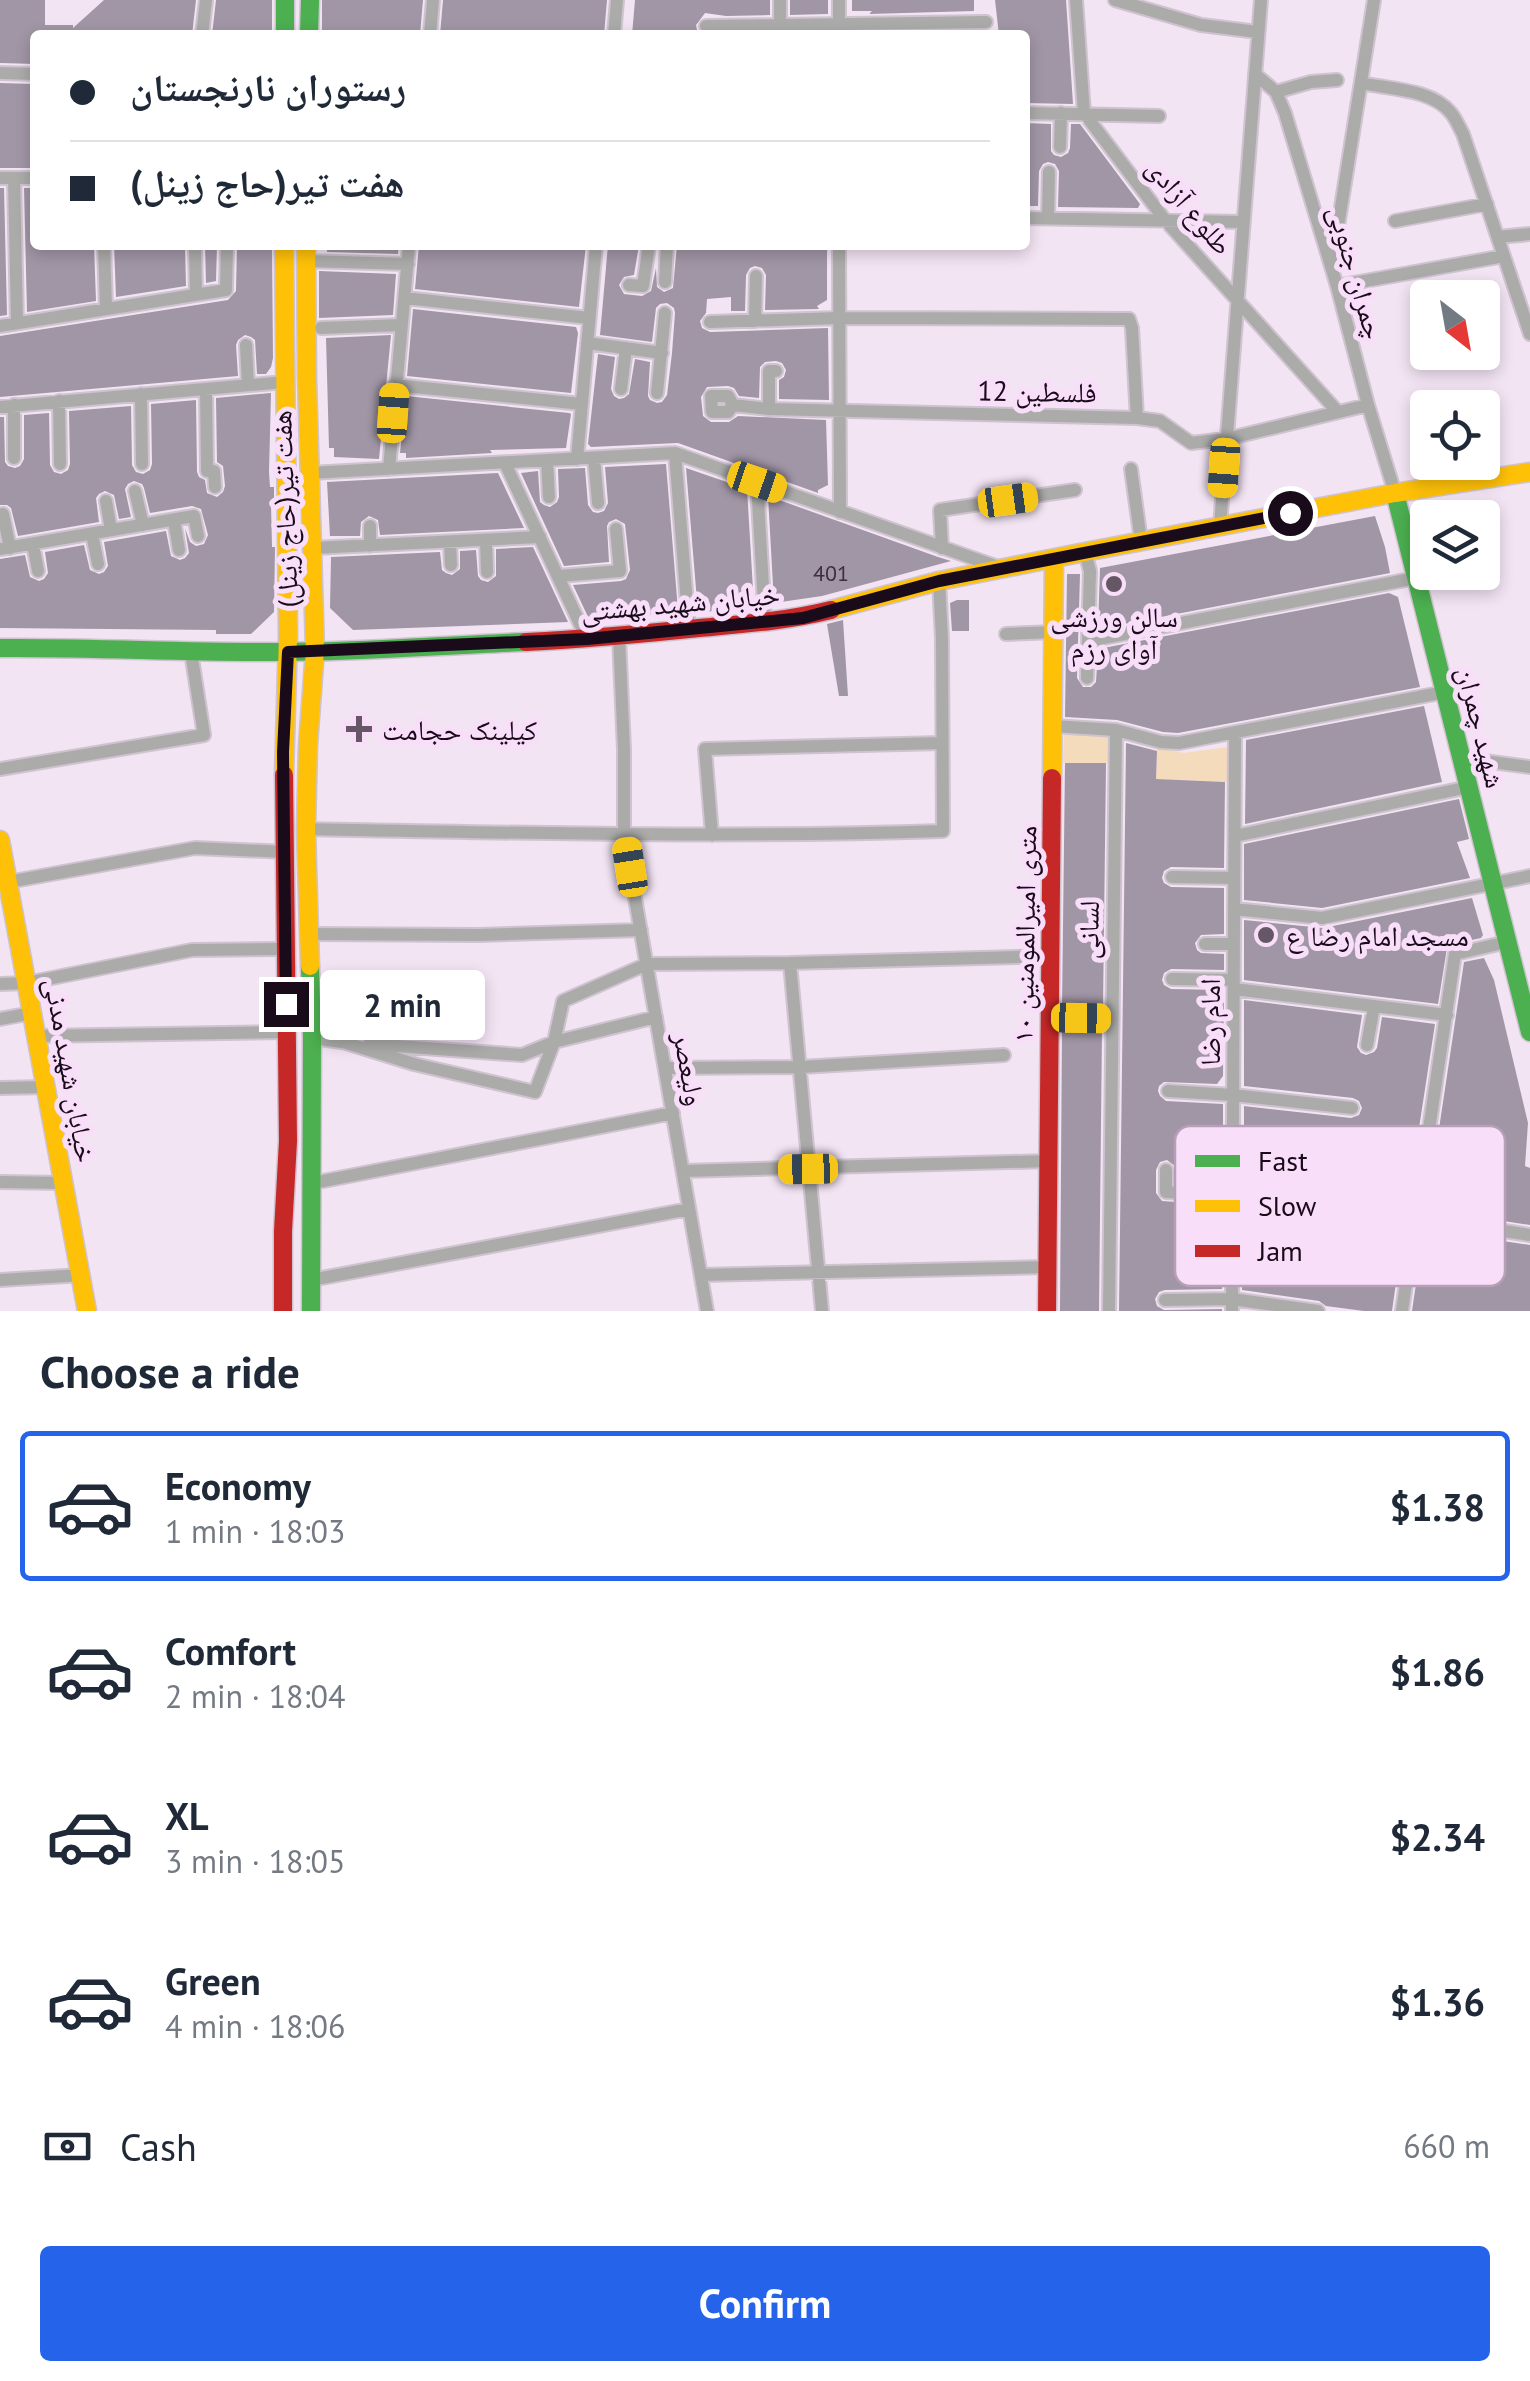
<!DOCTYPE html>
<html lang="en">
<head>
<meta charset="utf-8">
<style>
	body { margin:0; font-family:"PT Sans","Noto Naskh Arabic",sans-serif; background:#f2f2f3; color:#1f2937; height:100vh; display:flex; flex-direction:column; font-size:38px; white-space:nowrap }
	* { box-sizing:border-box; margin:0 }
	p { font-size:32px; color:#747a83 }
	.icon { flex:none; width:55px; height:55px; fill:none; stroke:currentColor; stroke-width:2; stroke-linecap:round; stroke-linejoin:round }
	.map { position:relative; height:1311px; overflow:hidden }
	.side { display:flex; flex-direction:column; background:#fff; flex:1 }
	.side>* { flex:none }
	.guide { position:absolute; left:30px; top:30px; width:1000px; height:220px; border-radius:10px; box-shadow:0 5px 15px #0003; display:grid; align-content:center; height:220px; padding:0 40px; background:#fff }
	.needle { width:65px; rotate:149deg }
	.tools { position:absolute; left:1410px; top:280px; display:grid; gap:20px }
	.tools a { display:grid; place-items:center; width:90px; height:90px; border-radius:10px; background:#fff; box-shadow:0 5px 15px #0003; font-size:50px }
	.end { position:absolute; width:45px; height:45px; margin:-22px; border:12px solid #1a0b1b; background:#fff; box-shadow:0 0 0 5px #fff }
	.from { border-radius:50% }
	.bubble { position:absolute; height:70px; border-radius:10px; background:#fff; box-shadow:0 5px 15px #0003; font-size:32px; font-weight:600; line-height:70px; text-align:center }
	.car { position:absolute; width:30px; height:60px; margin:-30px -15px; border-radius:12px; box-shadow:0 0 8px 2px #0007; background:linear-gradient(#f5c518 24%,#345 0 40%,#f5c518 0 76%,#345 0 86%,#f5c518 0) }
	.guide b { display:flex; align-items:center; gap:35px; height:95px; font-size:38px }
	.guide b+b { border-top:2px solid #e0e1e3 }
	.guide i { width:25px; height:25px; background:#1f2937 }
	ul { padding:0; list-style:none }
	li { display:flex; align-items:center; gap:30px; height:150px; margin:0 20px 15px; padding:0 20px; border:5px solid transparent; border-radius:10px }
	li div { flex:1 }
	li b { display:block; font-size:38px }
	li em { font-style:normal; font-weight:600 }
	li.current { border-color:#2563eb }
	li>.icon { width:90px; height:90px; stroke-width:1.5 }
	h2 { padding:0 40px; font-size:45px; line-height:120px }
	.pay { display:flex; align-items:center; gap:25px; height:110px; padding:0 40px; font-size:38px }
	.pay p { margin-inline-start:auto }
	.cta { display:flex; gap:20px; margin-top:auto; padding:20px 40px }
	.cta a { flex:1; height:115px; border-radius:10px; background:#2563eb; color:#fff; font-size:40px; font-weight:600; line-height:115px; text-align:center }
	.map>svg:first-child { display:block }
	.green { fill:#f4dbbb }
	.building { fill:#a196a6 }
	.lines { fill:none; stroke-linecap:round; stroke-linejoin:round }
	.street-casing { stroke:#cfc3d0; stroke-width:16 }
	.fast-casing { stroke:#cfc3d0; stroke-width:21 }
	.slow-casing { stroke:#cfc3d0; stroke-width:21 }
	.jam-casing { stroke:#cfc3d0; stroke-width:21 }
	.street { stroke:#abacaa; stroke-width:12 }
	.fast { stroke:#4caf50; stroke-width:18 }
	.slow { stroke:#ffc107; stroke-width:18 }
	.jam { stroke:#c62828; stroke-width:18 }
	.route { stroke:#1a0b1b; stroke-width:12 }
	.poi-dot { fill:#665767; stroke:#f9defa; stroke-width:4 }
	.labels { text-anchor:middle; dominant-baseline:central; stroke-width:10; stroke-linejoin:round; paint-order:stroke }
	.number-label { font-size:22px; fill:#3c2e3e }
	.street-label { font-size:28px; fill:#1a0b1b; stroke:#f9defa }
	.poi-label { font-size:28px; fill:#1a0b1b; stroke:#f9defa; text-anchor:start }
	.key { fill:#f9defa; stroke:#b69fb7; stroke-width:2.5 }
	.key-label { font-size:28px; fill:#1a0b1b }
</style>
</head>
<body>
<div class="map">
<svg width="1530" height="1311" viewBox="0 0 1530 1311">
	<rect width="100%" height="100%" fill="#f3e4f4"/>
	<!-- green -->
	<path class="green" d="M1064 734 1110 737V763H1063Z
		M1157 747 1184 753 1227 747 1230 782 1156 779Z"/>
	<!-- building -->
	<path class="building" d="M0 0H45V25H73V28L104 0H196L192 35H35V64L0 63Z
		M216 0H272V35H212Z
		M322 0H423L420 35H322Z
		M443 0H607L604 35H440Z
		M635 0H770V15L726 16 705 13 696 25 697 30 702 35H632Z
		M790 0H828V14L790 15Z
		M852 0H974V11L869 14 872 11H852Z
		M995 0H1066L1073 104 1025 103V35H999Z
		M979 32 982 35H854V34Z
		M0 83 35 84V168H0Z
		M1025 123 1051 124V151L1054 155 1061 157 1068 153 1070 148 1071 124H1080L1140 204 1138 208 1058 207 1059 171 1055 164 1048 162 1043 164 1039 171 1038 206H1025Z
		M0 188H4L7 315 0 316Z
		M24 188H35V245H94L96 301 27 312Z
		M114 245H185L186 286 116 297Z
		M205 245H217L216 281 206 283Z
		M237 245H272L273 358 271 367 266 374H257L255 340 251 337 245 335 238 340 236 345 238 376 0 397V336L228 300 236 291Z
		M327 245H399L398 254 327 252Z
		M419 245H586L579 307 415 289Z
		M608 245H639L634 275 624 277 619 285 624 294 642 296 651 291 656 268 657 287 664 292 673 288 677 245H827V300L817 306 819 309 765 310 766 275 762 268 755 266 750 268 746 275 745 311H731V297L707 299 706 313 700 321 702 328 710 332 828 328 829 400 779 399V380L784 377 786 370 782 363 776 361 765 362 760 367 759 398 739 396 734 388 728 386 707 387 701 397 703 416 711 422H729L738 416 826 420 828 485 818 490V493L678 443 591 447 588 444 598 354 615 357 611 389 614 396 619 399 624 398 629 394 635 359 650 362 648 396 650 400 657 403 662 402 667 395 672 353 675 313 674 308 667 303 660 304 656 308 652 342 600 335Z
		M319 271 396 274 393 315 319 318Z
		M413 309 576 327 578 333 571 393 407 376Z
		M391 335 379 459 334 457V448H329L326 338Z
		M271 393 269 472 270 487H274V503L271 504 272 547H275L274 612 251 634H216V630L0 628V559L25 555 30 577 39 581 44 579 48 573 45 552 84 545 90 570 99 574 104 572 108 566 104 542 166 531 171 556 180 560 185 558 189 553 185 528 190 542 196 546 204 544 208 535 201 509 192 506 150 513 144 488 142 484 134 481 128 484 125 489 131 517 119 519 114 495 105 491 99 494 96 498 99 522 18 536 11 508 7 505H0V417H4L5 462 8 466 15 468 20 466 24 459V415L49 413 50 465 54 472 61 474 68 470 70 464 69 411 131 406 132 465 136 472 143 474 150 470 152 464 151 404 196 400 197 472 199 477 205 480 207 493 217 497 223 492 225 486 223 466 217 462 216 398Z
		M406 396 569 413 571 414 566 448 490 450 492 453 406 458V453H400Z
		M666 464 678 610 641 616 642 619 590 621 573 585 621 581 626 579 630 570 625 524 616 519 609 522 607 526 609 562 564 566 521 473 538 471 540 502 544 505 550 507 557 502 559 497 558 469 585 468 588 505 593 512 598 513 604 511 608 503 605 467Z
		M686 468 747 489 754 606 698 613Z
		M498 473 524 528 380 535 378 520 369 516 361 522 360 536H330L327 482Z
		M768 496 938 557 951 561 822 596 774 603Z
		M1375 516 1385 547 1390 573 1098 629 1100 568Z
		M533 547 568 622 353 630 330 608 331 557 440 552 442 570 446 573 452 575 460 569V551L476 550 478 576 481 580 488 582 496 576V549Z
		M1067 574H1080L1077 678 1083 687H1091L1096 682 1098 649 1389 593 1398 597 1420 687 1178 733 1163 732 1117 720 1065 717Z
		M957 600H969V631H952L950 603Z
		M843 620 848 696H839L827 624Z
		M1424 706 1442 782 1245 824 1246 740Z
		M1126 743 1157 751 1156 779 1225 782 1224 868 1171 867 1164 871 1162 878 1164 883 1171 887 1224 888V934L1201 935 1195 943 1197 950 1201 953 1224 954V970L1171 969 1164 973 1162 980 1164 985 1171 989 1224 990 1223 1076 1217 1084 1164 1082 1159 1086 1158 1091 1160 1096 1166 1101 1223 1104V1183H1217L1218 1185 1176 1183 1175 1166 1167 1160 1160 1162 1156 1170V1193L1162 1201 1223 1205 1222 1289 1165 1290 1159 1292 1155 1299 1157 1306 1164 1310 1222 1309V1311H1119Z
		M1065 763H1106L1103 1009 1062 1008Z
		M1459 799 1469 839 1457 842 1470 878 1322 908 1244 900V844Z
		M1472 898 1483 935 1481 938 1453 944 1447 948 1438 1004 1244 980V920L1323 928Z
		M1484 958 1494 980 1528 1123 1525 1166 1530 1168V1225L1427 1209 1464 962Z
		M1244 1000 1362 1015 1357 1047 1361 1053 1366 1055 1374 1052 1377 1048 1382 1017 1435 1024 1407 1206 1244 1187V1106L1351 1118 1359 1115 1362 1108 1359 1101 1353 1098 1244 1086Z
		M1062 1028 1102 1029 1099 1311H1060Z
		M1244 1207 1404 1226 1392 1311H1364L1326 1306 1319 1301 1242 1290Z
		M1424 1229 1530 1245V1311H1412Z"/>
	<g class="lines">
		<defs>
			<path id="street" d="M839 0V35
				M1076 0 1084 113 1165 220 1337 411
				M1115 0 1201 25 1258 32
				M780 25V0
				M706 26 986 22
				M202 35 206 0
				M430 35 433 0
				M614 35 617 0
				M0 73 35 74
				M1255 74 1276 92 1285 113 1337 286 1368 405 1395 493
				M1361 83C1389 89 1432 89 1451 113 1456 119 1459 127 1463 134L1530 334
				M1276 92 1311 82 1337 80
				M1025 113 1159 116
				M1060 147 1061 113
				M0 178H35
				M14 178 17 323
				M1025 218 1242 222
				M1048 218 1049 172
				M1395 221 1487 204
				M1498 237 1530 234
				M104 245 106 308
				M195 245 196 293
				M839 245 840 512
				M306 261 408 264
				M1332 264 1374 0
				M665 282 667 245
				M629 285 643 286 649 245
				M1337 286 1504 256
				M405 298 589 318
				M755 321 756 276
				M710 322 839 318 1129 319 1132 328 1137 418
				M0 326 226 290 227 245
				M321 328 401 325
				M587 343 662 353
				M246 345 248 385
				M395 385 582 404
				M206 389 207 471H214L215 487
				M621 389 626 348
				M657 393 665 313
				M141 394 142 464
				M59 401 60 464
				M14 405V458
				M733 405 728 412H712L711 396H728L733 405 769 409 1137 418 1160 421 1191 443 1226 439 1368 405
				M0 407 285 382
				M769 409V371H776
				M675 453 689 629
				M594 458 598 503
				M577 459 596 245
				M547 460 549 497
				M505 463 587 639
				M389 469 409 245
				M1131 469 1141 541
				M310 473 675 453 998 567
				M757 483 765 622
				M135 491 143 525
				M106 501 111 530
				M3 514 10 548
				M174 520 179 550
				M1220 526 1261 0
				M92 534 98 564
				M486 541 487 572
				M450 543 451 565
				M33 544 38 571
				M370 546V526
				M313 548 540 537
				M942 548 940 510 1075 490
				M0 549 194 516 198 536
				M1085 552 1090 571 1087 678
				M559 576 620 571 616 529
				M1006 634 1055 632
				M619 637 624 750V835L707 1311
				M1088 641 1416 578
				M1053 726 1116 730 1161 742 1179 743 1445 692
				M1461 758 1530 767
				M0 769 204 735 191 652
				M306 829C519 833 731 838 943 831L942 639 939 581
				M712 835 705 749 942 743
				M1235 836 1469 787
				M1172 877 1234 878
				M8 882 195 848 286 852
				M1234 909 1322 918 1530 876
				M308 934 479 935 641 930
				M1205 944H1234
				M790 963 822 1311
				M1172 979 1234 980
				M0 984 27 983 192 950 286 949
				M1234 989 1447 1015
				M1050 1018 1111 1019
				M0 1019 32 1013
				M37 1036 287 1032
				M312 1038 349 1043
				M343 1042 414 1064 535 1092 554 1042 563 1001 647 964 790 963 1051 956
				M369 1044 522 1055 554 1042 656 1017
				M1367 1045 1374 1006
				M665 1068 801 1067 1004 1055
				M0 1088 46 1087
				M1168 1091 1233 1095 1352 1108
				M1166 1170V1192C1288 1197 1409 1216 1530 1235
				M683 1171 1049 1161
				M0 1182 64 1183
				M313 1183 673 1113
				M701 1275 1047 1267
				M0 1280 82 1275
				M311 1280 689 1209
				M1165 1300 1232 1299 1318 1311
				M1109 1311 1116 730
				M1232 1311 1235 734
				M1402 1311 1455 954 1507 942"/>
			<path id="fast" d="M285 0V35
				M309 35 310 0
				M1395 493 1530 1032
				M0 648C94 647 188 653 282 652 363 652 445 645 526 642
				M310 966 312 1038 311 1311"/>
			<path id="slow" d="M306 245 307 379 315 650 308 745 306 829 310 966
				M831 610 939 581 1085 552 1395 493 1530 472
				M284 775 288 636 284 245
				M1052 778 1054 558
				M0 840 87 1311"/>
			<path id="jam" d="M526 642C584 639 641 634 699 628 743 624 787 621 831 610
				M283 1311V1231L288 1141 284 775
				M1047 1311 1052 778"/>
		</defs>
		<!-- street casing -->
		<use href="#street" class="street-casing"/>
		<!-- fast casing -->
		<use href="#fast" class="fast-casing"/>
		<!-- slow casing -->
		<use href="#slow" class="slow-casing"/>
		<!-- jam casing -->
		<use href="#jam" class="jam-casing"/>
		<!-- street -->
		<use href="#street" class="street"/>
		<!-- fast -->
		<use href="#fast" class="fast"/>
		<!-- slow -->
		<use href="#slow" class="slow"/>
		<!-- jam -->
		<use href="#jam" class="jam"/>
	</g>
	<g class="lines">
		<!-- route -->
		<path class="route" d="M286 1004 283 752 288 652 587 639 803 618 939 581 1290 513"/>
	</g>
	<!-- markers -->
	<g class="poi-dot">
		<circle cx="1114" cy="584" r="10"/>
		<path d="M354 714h10v10h10v10h-10v10h-10v-10h-10v-10h10z"/>
		<circle cx="1266" cy="935" r="10"/>
	</g>
	<g class="labels">
		<!-- number labels -->
		<g class="number-label">
			<text x="831" y="573">401</text>
		</g>
		<!-- street labels -->
		<g class="street-label">
			<text transform="translate(1190 206) rotate(50)">طلوع آزادی</text>
			<text transform="translate(1357 272) rotate(74)">چمران جنوبی</text>
			<text transform="translate(1037 391) rotate(1)">فلسطین 12</text>
			<text transform="translate(284 509) rotate(-92)">هفت تیر(حاج زینل)</text>
			<text transform="translate(680 602) rotate(-5)">خیابان شهید بهشتی</text>
			<text transform="translate(1482 727) rotate(76)">شهید چمران</text>
			<text transform="translate(1088 930) rotate(-89)">لسانی</text>
			<text transform="translate(1024 934) rotate(-89)">۱۰ متری امیرالمومنین</text>
			<text transform="translate(1209 1022) rotate(-90)">امام رضا</text>
			<text transform="translate(690 1069) rotate(80)">ولیعصر</text>
			<text transform="translate(71 1070) rotate(80)">خیابان شهید مدنی</text>
		</g>
		<!-- poi labels -->
		<g class="poi-label">
			<text x="1114" y="616" text-anchor="middle">سالن ورزشی<tspan x="1114" dy="32">آوای رزم</tspan></text>
			<text x="382" y="729">کیلینک حجامت</text>
			<text x="1286" y="935">مسجد امام رضا ع</text>
		</g>
	</g>
	<!-- legend -->
	<rect x="1175" y="1126" width="330" height="160" rx="15" class="key"/>
	<rect x="1195" y="1155" width="45" height="12" fill="#4caf50"/>
	<rect x="1195" y="1200" width="45" height="12" fill="#ffc107"/>
	<rect x="1195" y="1245" width="45" height="12" fill="#c62828"/>
	<g class="key-label">
		<text x="1258" y="1171">Fast</text>
		<text x="1258" y="1216">Slow</text>
		<text x="1258" y="1261">Jam</text>
	</g>
</svg>
<div class="tools">
<a><svg class="needle" viewBox="-14 -14 28 28"><path d="M0-13l5 13h-10z" fill="#e53935"/><path d="M0 13l5-13h-10z" fill="#747a83"/></svg></a>
<a><svg class="icon" aria-label="locate" viewBox="0 0 24 24"><circle cx="12" cy="12" r="6"/><path d="M12 2v4M12 18v4M2 12h4M18 12h4"/></svg></a>
<a><svg class="icon" aria-label="layers" viewBox="0 0 24 24"><path d="M12 4l9 5-9 5-9-5zM3 14l9 5 9-5"/></svg></a>
</div>
<i class="end from" style="left:1290px;top:513px"></i>
<i class="end" style="left:286px;top:1004px"></i>
<div class="bubble" style="left:320px;top:970px;width:165px">2 min</div>
<i class="car" style="left:393px;top:413px;rotate:4deg"></i>
<i class="car" style="left:1224px;top:468px;rotate:184deg"></i>
<i class="car" style="left:757px;top:482px;rotate:109deg"></i>
<i class="car" style="left:1008px;top:500px;rotate:82deg"></i>
<i class="car" style="left:630px;top:867px;rotate:351deg"></i>
<i class="car" style="left:1081px;top:1018px;rotate:91deg"></i>
<i class="car" style="left:808px;top:1169px;rotate:269deg"></i>
<div class="guide">
<b><i class="from"></i>رستوران نارنجستان</b>
<b><i></i>هفت تیر(حاج زینل)</b>
</div>
</div>
<section class="side">
<h2>Choose a ride</h2>
<ul>
<li class="current"><svg class="icon" aria-label="car" viewBox="0 0 24 24"><path d="M5 17H2v-5l4-1 3-4h7l3 4 3 1v5h-3M9 17h6M6 11h13"/><circle cx="7" cy="17" r="2"/><circle cx="17" cy="17" r="2"/></svg><div><b>Economy</b><p>1 min · 18:03</p></div><em>$1.38</em></li>
<li><svg class="icon" aria-label="car" viewBox="0 0 24 24"><path d="M5 17H2v-5l4-1 3-4h7l3 4 3 1v5h-3M9 17h6M6 11h13"/><circle cx="7" cy="17" r="2"/><circle cx="17" cy="17" r="2"/></svg><div><b>Comfort</b><p>2 min · 18:04</p></div><em>$1.86</em></li>
<li><svg class="icon" aria-label="car" viewBox="0 0 24 24"><path d="M5 17H2v-5l4-1 3-4h7l3 4 3 1v5h-3M9 17h6M6 11h13"/><circle cx="7" cy="17" r="2"/><circle cx="17" cy="17" r="2"/></svg><div><b>XL</b><p>3 min · 18:05</p></div><em>$2.34</em></li>
<li><svg class="icon" aria-label="car" viewBox="0 0 24 24"><path d="M5 17H2v-5l4-1 3-4h7l3 4 3 1v5h-3M9 17h6M6 11h13"/><circle cx="7" cy="17" r="2"/><circle cx="17" cy="17" r="2"/></svg><div><b>Green</b><p>4 min · 18:06</p></div><em>$1.36</em></li>
</ul>
<div class="pay"><svg class="icon" aria-label="cash" viewBox="0 0 24 24"><path d="M3 7h18v10H3z"/><circle cx="12" cy="12" r="2"/></svg>Cash<p>660 m</p></div>
<div class="cta"><a>Confirm</a></div>
</section>
</body>
</html>
